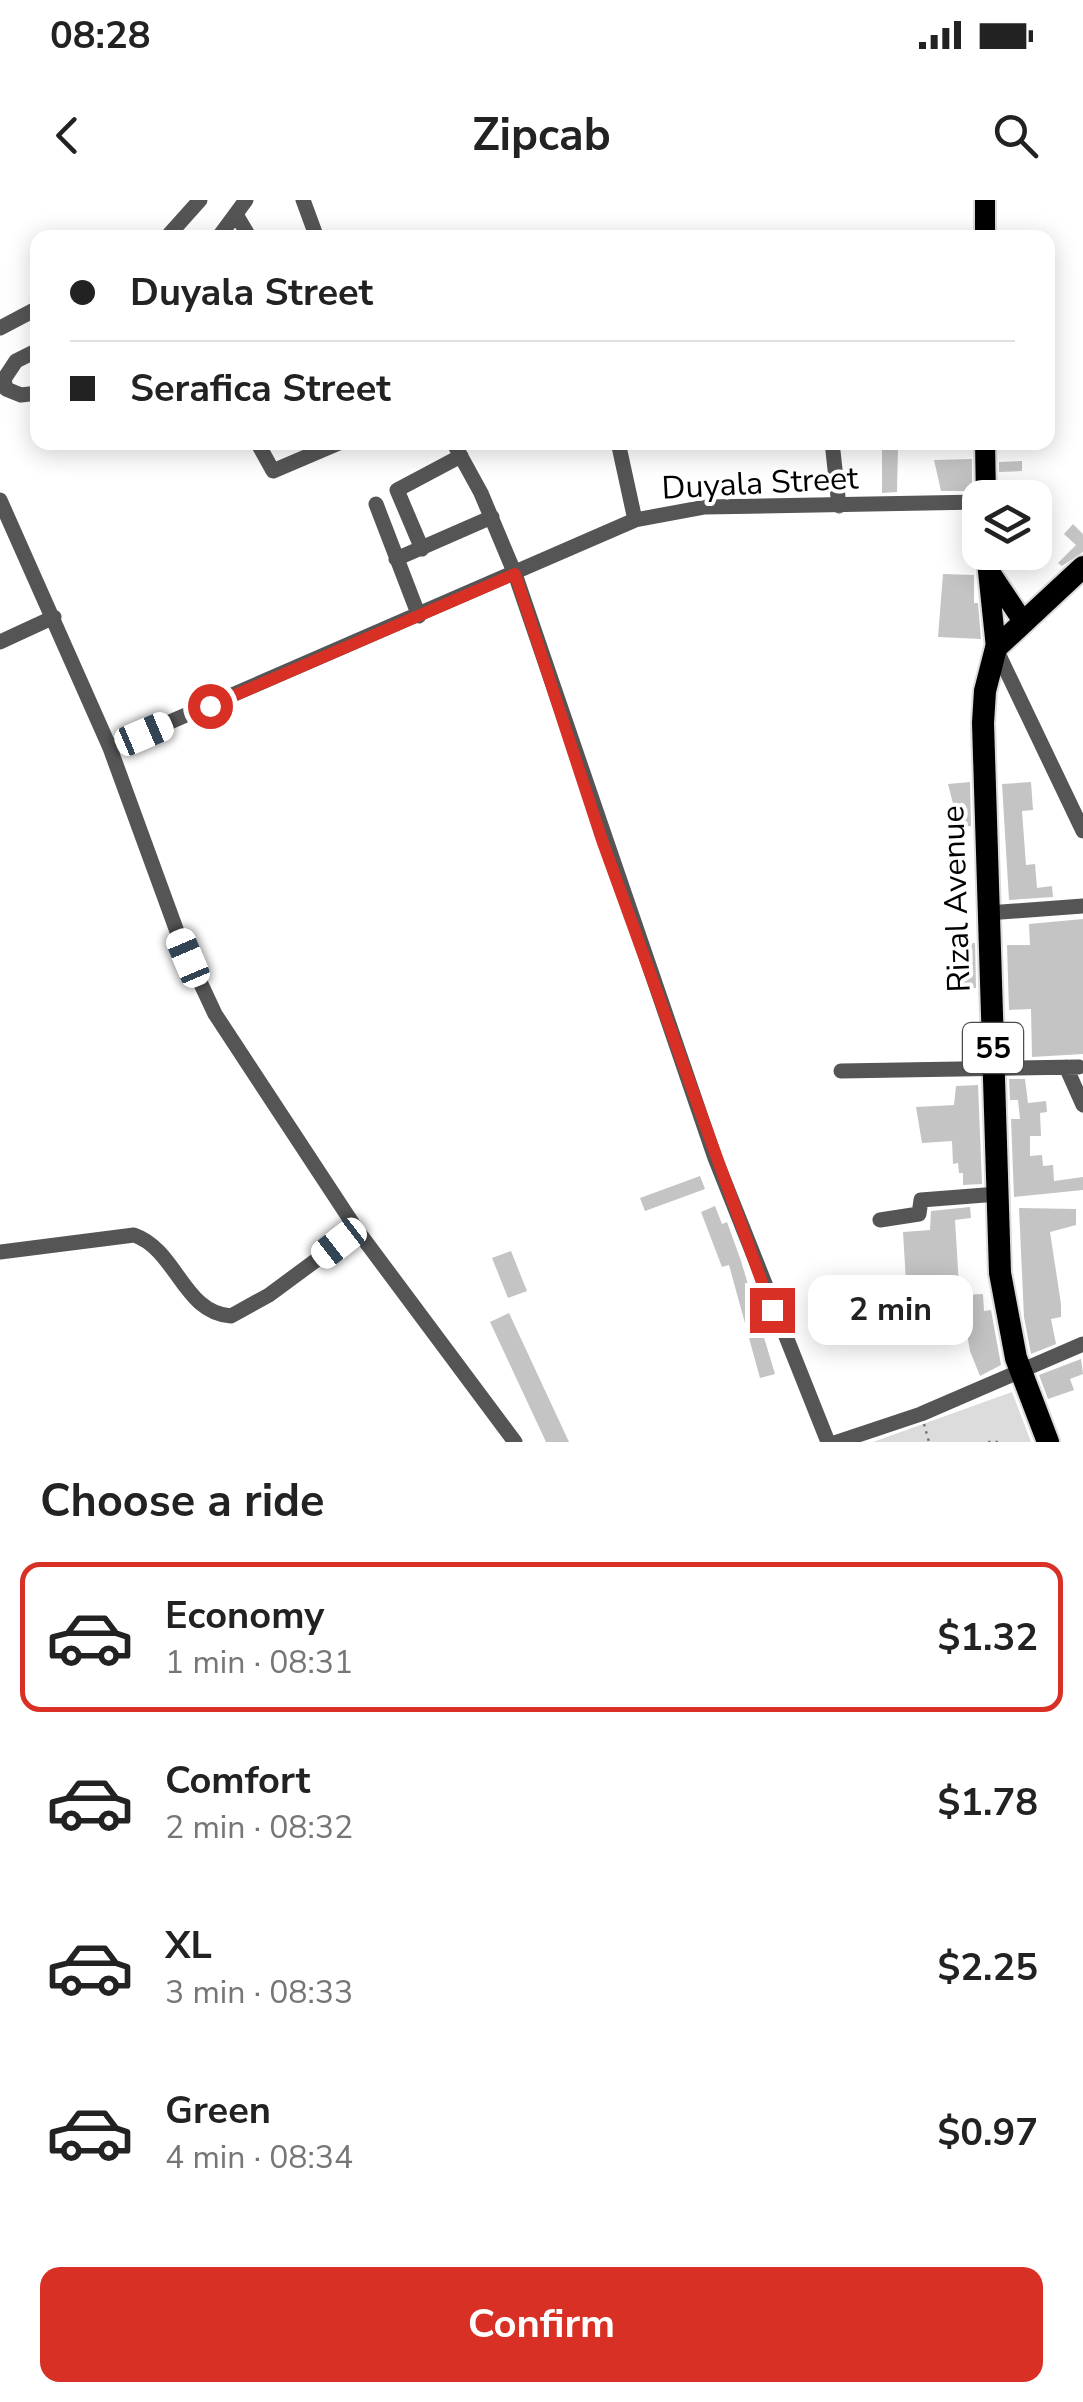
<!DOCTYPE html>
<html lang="en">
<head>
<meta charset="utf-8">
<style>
	body { margin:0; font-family:"Nunito Sans",sans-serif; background:#f6f6f6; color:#222; height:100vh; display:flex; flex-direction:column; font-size:38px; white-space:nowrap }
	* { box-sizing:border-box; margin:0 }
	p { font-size:32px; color:#767676 }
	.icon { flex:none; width:55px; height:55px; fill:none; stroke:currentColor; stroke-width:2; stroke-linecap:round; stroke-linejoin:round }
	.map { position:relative; height:1242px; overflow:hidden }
	.sheet { display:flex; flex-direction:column; background:#fff; flex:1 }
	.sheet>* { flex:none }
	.hud { position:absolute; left:30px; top:30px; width:1025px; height:220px; border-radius:20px; box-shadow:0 5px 25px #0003; display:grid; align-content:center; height:220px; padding:0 40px; background:#fff }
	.controls { position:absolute; left:962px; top:280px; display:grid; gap:20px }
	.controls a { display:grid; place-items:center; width:90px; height:90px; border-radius:20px; background:#fff; box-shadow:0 5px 25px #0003; font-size:50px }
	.end { position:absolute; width:45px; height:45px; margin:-22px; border:12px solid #d93025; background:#fff; box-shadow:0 0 0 5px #fff }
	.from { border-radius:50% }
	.bubble { position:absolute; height:70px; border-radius:20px; background:#fff; box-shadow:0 5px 25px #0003; font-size:32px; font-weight:700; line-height:70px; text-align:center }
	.car { position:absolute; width:30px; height:60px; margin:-30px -15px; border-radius:12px; box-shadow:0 0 8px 2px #0007; background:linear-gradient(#fff 24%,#345 0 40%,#fff 0 76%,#345 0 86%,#fff 0) }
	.hud b { display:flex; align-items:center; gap:35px; height:95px; font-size:38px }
	.hud b+b { border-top:2px solid #e0e0e0 }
	.hud i { width:25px; height:25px; background:#222 }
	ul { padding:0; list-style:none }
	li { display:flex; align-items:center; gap:30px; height:150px; margin:0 20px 15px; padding:0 20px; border:5px solid transparent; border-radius:20px }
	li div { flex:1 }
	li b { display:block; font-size:38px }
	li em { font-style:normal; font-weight:700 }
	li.on { border-color:#d93025 }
	li>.icon { width:90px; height:90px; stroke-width:1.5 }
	h2 { padding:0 40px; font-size:45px; line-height:120px }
	.primary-button { display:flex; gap:20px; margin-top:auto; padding:20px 40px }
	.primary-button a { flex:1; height:115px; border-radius:20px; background:#d93025; color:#fff; font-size:40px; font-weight:700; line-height:115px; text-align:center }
	.status { display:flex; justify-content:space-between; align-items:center; height:70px; padding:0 50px; background:#fff; direction:ltr }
	.status svg { height:28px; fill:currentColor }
	header { display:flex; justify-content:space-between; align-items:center; height:130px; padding:0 40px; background:#fff; font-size:45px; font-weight:700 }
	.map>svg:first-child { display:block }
	.green { fill:#dcdcdc }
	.building { fill:#c4c4c4 }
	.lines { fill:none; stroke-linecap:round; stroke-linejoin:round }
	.major-casing { stroke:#dbdbdb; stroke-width:24 }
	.highway-casing { stroke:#dbdbdb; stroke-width:26 }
	.path { stroke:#777; stroke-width:2.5; stroke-dasharray:2.5 5; stroke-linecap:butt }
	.minor { stroke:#555; stroke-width:15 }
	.major { stroke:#000; stroke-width:20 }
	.highway { stroke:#000; stroke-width:22 }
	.route { stroke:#d93025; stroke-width:12 }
	.labels { text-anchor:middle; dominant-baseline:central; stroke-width:8; stroke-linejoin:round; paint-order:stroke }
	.shield { fill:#fff; stroke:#4c4c4c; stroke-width:2.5 }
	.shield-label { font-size:30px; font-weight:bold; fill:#000 }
	.street-label { font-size:32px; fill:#000; stroke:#fff }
</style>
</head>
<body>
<div class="status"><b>08:28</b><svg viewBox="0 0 49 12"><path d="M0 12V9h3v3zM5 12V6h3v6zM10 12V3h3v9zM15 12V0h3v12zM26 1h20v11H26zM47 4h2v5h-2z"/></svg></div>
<header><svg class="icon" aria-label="back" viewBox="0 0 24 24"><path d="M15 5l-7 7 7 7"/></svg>Zipcab<svg class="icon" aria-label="search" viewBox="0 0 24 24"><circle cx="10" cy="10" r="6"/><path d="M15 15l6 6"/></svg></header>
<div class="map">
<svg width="1083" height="1242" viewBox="0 0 1083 1242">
	<rect width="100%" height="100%" fill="#fff"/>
	<!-- green -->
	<path class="green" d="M1012 1192 1031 1242H873Z"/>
	<!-- building -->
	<path class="building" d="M882 246H898L897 292 882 293Z
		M972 259V291H941L934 260Z
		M1022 261V271L999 272V262Z
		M1073 324 1083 334V352L1062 366 1058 363 1076 345 1064 334Z
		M943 374 974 375V403H978L981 439 938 437Z
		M970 582 971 626 959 627 948 584Z
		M1031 582 1033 610 1022 611 1026 665 1035 664 1037 688 1052 686 1053 697 1009 700 1002 584Z
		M1083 719V854L1032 857 1031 809 1009 810 1007 745H1030L1029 724Z
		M975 743 976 788H962L959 744Z
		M1009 879H1025L1028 903 1046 901 1047 912 1040 913 1041 936H1030V956L1042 955 1043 966 1053 965 1054 981 1083 977V990L1014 997 1011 919H1020L1018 900H1010Z
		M978 885 982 984 963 985V973H959L958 963 953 964 952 941 922 943 916 907 954 905 956 886Z
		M700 976 705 989 645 1011 640 998Z
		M715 1006 722 1024 727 1022 741 1061 775 1174 760 1178 729 1065 722 1067 701 1012Z
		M970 1007 971 1018 955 1020 960 1102 938 1103 936 1080 906 1082 903 1032 930 1030 931 1011Z
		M1019 1008 1076 1009V1025L1050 1032 1061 1104V1117L1051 1119 1056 1144 1031 1154 1024 1117Z
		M511 1051 527 1091 508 1098 492 1058Z
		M983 1094 984 1111 991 1110 1001 1165 980 1176 970 1151 960 1095Z
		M509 1113 569 1242H546L490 1122Z
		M1081 1159 1083 1174 1070 1179 1074 1190 1048 1199 1039 1175Z"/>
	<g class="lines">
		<defs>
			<path id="major" d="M985 38V0
				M985 242 986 298
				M986 352 996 448
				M992 375 1024 423"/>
			<path id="highway" d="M1048 1242 1016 1158 1000 1073 983 523 985 491 996 448 1083 367"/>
		</defs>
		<!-- major casing -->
		<use href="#major" class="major-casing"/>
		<!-- highway casing -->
		<use href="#highway" class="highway-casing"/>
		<!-- path -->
		<path class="path" d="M924 1224 929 1242
			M988 1242H1001"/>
		<!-- minor -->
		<path class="minor" d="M303 0 317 38
			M237 16 250 38
			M166 38 200 0
			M218 38 246 0
			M0 128 38 108
			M38 150 16 161 4 179 6 189 21 195 38 193
			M257 242 273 271 341 242
			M453 242 481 293 515 374 715 958 828 1242
			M618 242 635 320
			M832 242 839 306
			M0 300 110 548 179 737 215 814 357 1030 515 1242
			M376 304 419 416
			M422 349 397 290 461 256
			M396 359 492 317
			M0 442 54 417
			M996 449 1083 631
			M110 548 635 320 705 307 980 302
			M988 713 1083 706
			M1066 867 1083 905
			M841 871 1079 867
			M880 1020 919 1014 921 1000 998 994
			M0 1052 134 1035C177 1050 183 1113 231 1116L269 1095 357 1030
			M837 1242 921 1214 1083 1144"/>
		<!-- major -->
		<use href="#major" class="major"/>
		<!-- highway -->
		<use href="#highway" class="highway"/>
	</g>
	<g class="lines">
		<!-- route -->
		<path class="route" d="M210 506 515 374 602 640 772 1110"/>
	</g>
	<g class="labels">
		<!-- shield labels -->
		<rect class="shield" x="963" y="823" width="60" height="50" rx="8"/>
		<g class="shield-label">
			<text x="993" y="848">55</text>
		</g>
		<!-- street labels -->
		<g class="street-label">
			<text transform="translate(760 283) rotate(-3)">Duyala Street</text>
			<text transform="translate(956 699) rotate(-92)">Rizal Avenue</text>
		</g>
	</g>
</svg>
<div class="controls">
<a><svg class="icon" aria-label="layers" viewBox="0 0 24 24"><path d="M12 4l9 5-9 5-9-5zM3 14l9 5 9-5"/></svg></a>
</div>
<i class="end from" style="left:210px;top:506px"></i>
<i class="end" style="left:772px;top:1110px"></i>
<div class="bubble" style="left:808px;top:1075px;width:165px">2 min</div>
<i class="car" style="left:144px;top:534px;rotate:67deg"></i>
<i class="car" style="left:188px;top:758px;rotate:337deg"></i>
<i class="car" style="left:339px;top:1043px;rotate:232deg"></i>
<div class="hud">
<b><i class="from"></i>Duyala Street</b>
<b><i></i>Serafica Street</b>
</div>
</div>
<section class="sheet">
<h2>Choose a ride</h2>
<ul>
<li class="on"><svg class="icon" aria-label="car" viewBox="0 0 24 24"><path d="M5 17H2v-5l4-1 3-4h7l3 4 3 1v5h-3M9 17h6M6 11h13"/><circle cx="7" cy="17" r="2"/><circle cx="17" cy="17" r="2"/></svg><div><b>Economy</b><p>1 min · 08:31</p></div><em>$1.32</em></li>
<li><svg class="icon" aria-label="car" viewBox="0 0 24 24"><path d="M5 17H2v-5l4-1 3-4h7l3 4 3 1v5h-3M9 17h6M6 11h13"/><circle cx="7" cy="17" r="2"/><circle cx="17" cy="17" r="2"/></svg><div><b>Comfort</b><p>2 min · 08:32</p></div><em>$1.78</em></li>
<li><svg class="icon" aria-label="car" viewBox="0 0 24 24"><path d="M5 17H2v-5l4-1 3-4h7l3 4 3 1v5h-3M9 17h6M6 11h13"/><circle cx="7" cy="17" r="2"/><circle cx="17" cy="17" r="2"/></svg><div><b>XL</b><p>3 min · 08:33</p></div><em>$2.25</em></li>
<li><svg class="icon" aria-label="car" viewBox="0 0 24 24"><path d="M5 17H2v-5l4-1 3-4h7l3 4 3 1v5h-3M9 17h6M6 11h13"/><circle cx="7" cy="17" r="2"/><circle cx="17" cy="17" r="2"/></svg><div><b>Green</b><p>4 min · 08:34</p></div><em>$0.97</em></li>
</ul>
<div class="primary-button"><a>Confirm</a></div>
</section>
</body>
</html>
